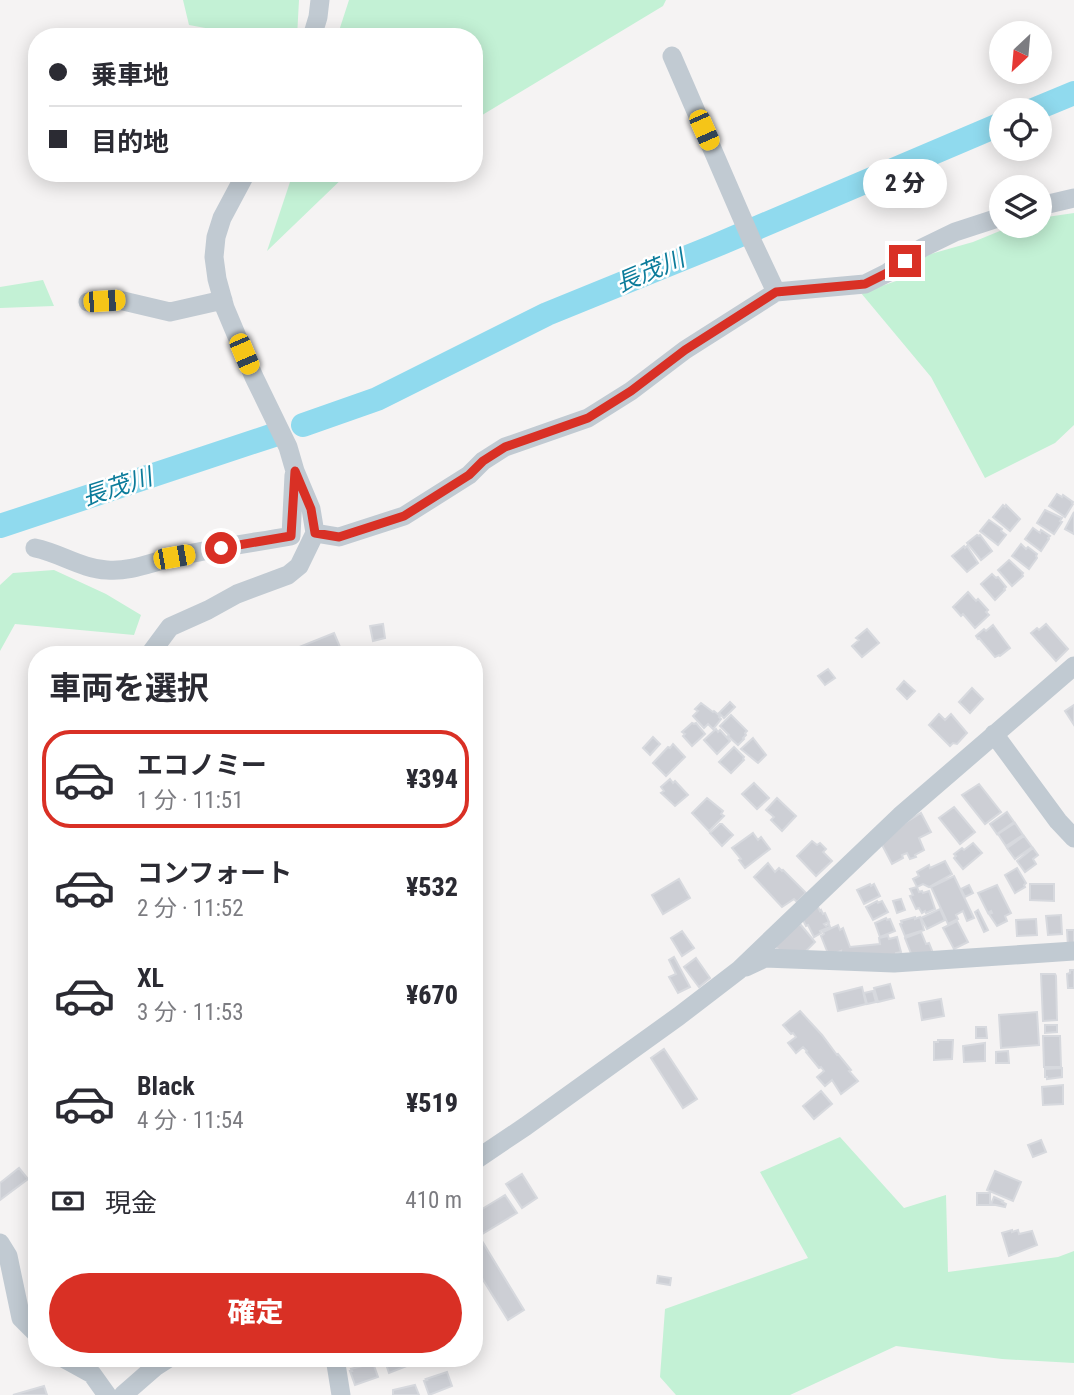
<!DOCTYPE html>
<html lang="ja">
<head>
<meta charset="utf-8">
<style>
	body { margin:0; font-family:"Roboto Condensed","Noto Sans JP",sans-serif; background:#f2f2f3; color:#2b2b33; height:100vh; display:flex; flex-direction:column; font-size:26px; white-space:nowrap }
	* { box-sizing:border-box; margin:0 }
	p { font-size:23px; color:#7c7c81 }
	.icon { flex:none; width:38px; height:38px; fill:none; stroke:currentColor; stroke-width:2; stroke-linecap:round; stroke-linejoin:round }
	.map { position:relative; flex:1; overflow:hidden }
	.details { position:absolute; left:28px; top:646px; width:455px; height:721px; display:flex; flex-direction:column; background:#fff; border-radius:28px; box-shadow:0 4px 18px #0003 }
	.details>* { flex:none }
	.hud { position:absolute; left:28px; top:28px; width:455px; height:154px; border-radius:28px; box-shadow:0 4px 18px #0003; display:grid; align-content:center; height:154px; padding:0 21px; background:#fff }
	.needle { width:46px; rotate:206deg }
	.fabs { position:absolute; left:989px; top:21px; display:grid; gap:14px }
	.fabs a { display:grid; place-items:center; width:63px; height:63px; border-radius:50%; background:#fff; box-shadow:0 4px 18px #0003; font-size:35px }
	.end { position:absolute; width:32px; height:32px; margin:-16px; border:9px solid #d93025; background:#fff; box-shadow:0 0 0 4px #fff }
	.from { border-radius:50% }
	.bubble { position:absolute; height:49px; border-radius:24px; background:#fff; box-shadow:0 4px 18px #0003; font-size:23px; font-weight:800; line-height:49px; text-align:center }
	.car { position:absolute; width:21px; height:42px; margin:-21px -10px; border-radius:9px; box-shadow:0 0 5px 2px #0007; background:linear-gradient(#f5c518 24%,#345 0 40%,#f5c518 0 76%,#345 0 86%,#f5c518 0) }
	.hud b { display:flex; align-items:center; gap:24px; height:66px; font-size:26px }
	.hud b+b { border-top:2px solid #e1e1e2 }
	.hud i { width:18px; height:18px; background:#2b2b33 }
	ul { padding:0; list-style:none }
	li { display:flex; align-items:center; gap:21px; height:98px; margin:0 14px 10px; padding:0 7px; border:4px solid transparent; border-radius:28px }
	li div { flex:1 }
	li b { display:block; font-size:26px }
	li em { font-style:normal; font-weight:800 }
	li.selected { border-color:#d93025 }
	li>.icon { width:63px; height:63px; stroke-width:1.5 }
	h2 { padding:0 21px; font-size:32px; line-height:84px }
	.pay { display:flex; align-items:center; gap:18px; height:77px; padding:0 21px; font-size:26px }
	.pay p { margin-inline-start:auto }
	.cta { display:flex; gap:14px; margin-top:auto; padding:14px 21px }
	.cta a { flex:1; height:80px; border-radius:42px; background:#d93025; color:#fff; font-size:28px; font-weight:800; line-height:80px; text-align:center }
	.map>svg:first-child { display:block }
	.green { fill:#c3f1d5 }
	.lines { fill:none; stroke-linecap:round; stroke-linejoin:round }
	.river { stroke:#90daee; stroke-width:24 }
	.building { fill:#cdcfd5; stroke:#d7d9de; stroke-width:2 }
	.minor { stroke:#c1cad2; stroke-width:19 }
	.route { stroke:#d93025; stroke-width:9 }
	.labels { text-anchor:middle; dominant-baseline:central; stroke-width:5; stroke-linejoin:round; paint-order:stroke }
	.water-label { font-size:24px; font-style:italic; fill:#0c7c9b; stroke:#fff }
</style>
</head>
<body>
<div class="map">
<svg width="1074" height="1395" viewBox="0 0 1074 1395">
	<rect width="100%" height="100%" fill="#f5f3f3"/>
	<!-- green -->
	<path class="green" d="M183 0H299L297 37H254L189 25Z
		M349 0H666L663 6 474 120V37H337Z
		M293 173H348L267 251Z
		M1074 213V425L1055 443 985 478 931 377 861 293 902 279 920 257 973 242 1012 226H1040V218Z
		M43 280 54 306 0 308V287Z
		M54 570 106 594 141 615 134 635 15 624 0 651V585L13 573Z
		M840 1137 904 1208 946 1195 948 1272 1058 1257 1074 1251V1363L1002 1359 896 1346 790 1395H676L660 1377 665 1309 808 1258 760 1172Z"/>
	<g class="lines">
		<!-- river -->
		<path class="river" d="M1033 110 1074 93
			M303 425 377 399 547 314 712 247 1001 124
			M0 526 274 435"/>
	</g>
	<!-- building -->
	<path class="building" d="M1057 494 1062 497 1063 495 1073 502 1072 503 1073 504 1065 517 1049 506Z
		M1003 505 1005 507 1006 505 1020 519 1010 531 993 517Z
		M1045 510 1062 518 1060 521 1062 522 1054 534 1037 523Z
		M1074 512V534L1065 529Z
		M989 520 1002 529 1001 531 1006 535 998 545 980 531Z
		M1033 528 1040 533 1041 530 1050 536 1048 538 1049 539 1041 551 1025 539Z
		M977 535 979 536 980 535 992 551 981 560 967 543Z
		M1021 544 1026 549 1028 547 1037 554 1036 556 1037 558 1029 569 1012 556Z
		M964 546 965 548 967 546 978 563 967 572 952 556Z
		M1009 560 1023 573 1022 574 1023 576 1012 586 998 570Z
		M992 574 996 578 998 577 1006 587 1004 589 1005 590 995 600 981 584Z
		M968 592 976 601 978 599 988 610 986 612 989 615 975 628 963 614 961 616 953 607Z
		M383 624 385 638 373 641 370 626Z
		M1046 624 1068 649 1056 661 1031 633 1037 628 1039 630Z
		M993 625 1010 648 1000 656 999 655 995 657 979 638 978 639 976 636 984 629 986 631Z
		M867 629 879 643 862 657 852 646 859 640 856 638Z
		M334 633 343 654H282Z
		M828 669 835 678 825 685 818 676Z
		M904 681 915 691 907 699 897 689Z
		M972 688 983 699 970 713 959 702Z
		M730 702 735 707 724 718 719 713Z
		M701 703 713 712 714 711 720 716 719 717 721 719 713 729 708 724 704 728 693 716 698 711 695 709Z
		M1074 705V725L1065 711Z
		M939 714 945 720 951 714 967 733 957 744 953 743 950 746 929 725Z
		M731 715 747 731 745 733 746 735 743 738 744 739 738 745 728 736 729 735 720 726Z
		M692 723 694 724 696 723 705 734 692 746 683 736 685 734 682 732Z
		M716 729 718 732 720 730 730 741 717 754 704 740Z
		M653 737 660 744 650 755 643 748Z
		M753 738 766 755 758 763 741 749Z
		M673 744 685 757 666 776 653 763 668 747 670 748Z
		M734 747 744 757 743 759 744 760 731 773 719 762Z
		M670 779 673 783 675 781 688 795 675 806 661 793 664 791 661 787Z
		M754 783 769 798 757 809 742 794Z
		M979 784 1001 812 985 824 962 795Z
		M707 798 723 811 721 814 724 816 709 831 692 813Z
		M777 798 796 816 782 831 771 820 774 817 766 810Z
		M954 807 975 832 960 844 939 818Z
		M1007 812 1014 822 997 834 990 824Z
		M921 813 931 832 919 838 924 850 915 855 916 857 910 859 907 853 902 855 903 858 892 864 879 839Z
		M1015 823 1023 835 1006 846 998 834Z
		M720 824H722L733 835 722 846 710 833Z
		M753 833 758 840 761 837 770 849 745 868 739 860 741 859 732 848Z
		M1024 836 1032 847 1015 859 1007 848Z
		M812 841 817 845 820 843 826 849 823 852 832 861 816 876 797 856Z
		M973 843 982 853 963 869 954 858 956 856 954 854 962 848 964 850Z
		M1033 848 1038 855 1033 859 1036 864 1025 872 1017 861Z
		M945 861 952 874 929 887 923 884 917 887 913 879 919 876 917 872 929 865 930 868Z
		M768 863 775 872 779 868 782 871 783 870 806 893 797 902 794 899 782 907 754 877Z
		M1017 868 1026 883 1024 885 1025 887 1015 893 1005 875Z
		M954 876 974 918 967 921 963 911 956 915 958 919 948 924 931 887Z
		M679 879 690 898 663 914 652 895Z
		M870 884 871 886 874 884 880 896 864 904 857 890Z
		M1030 884H1054V901L1030 900Z
		M969 885 973 893 965 897 961 889Z
		M997 885 1011 913 1005 916 1007 921 997 926 989 914 992 913 991 911 988 913 978 893Z
		M917 887 919 892 922 891 923 893 929 891 935 909 926 913 925 911 922 913 919 908 916 909 910 896 913 895 910 889Z
		M901 899 905 910 897 913 893 901Z
		M877 901 878 903 882 901 888 912 873 920 866 907Z
		M817 905 820 911 821 910 823 914 825 913 829 922 824 924 826 926 829 924 830 927 820 931 821 933 814 937 808 925 806 926 802 918Z
		M940 909 945 920 927 929 921 918Z
		M978 910 988 930 984 932 975 912Z
		M1061 915 1062 934 1048 935 1046 916Z
		M915 917V919L920 917 924 930 905 936 900 924 902 923 901 921Z
		M886 918 887 920 890 919 895 931 880 937 875 923Z
		M1036 919 1037 935 1017 936 1016 920Z
		M957 921 968 942 954 949 943 928Z
		M800 924 815 942 802 955 782 953 772 944Z
		M838 925 840 930 843 928 850 947 880 944 879 938 888 936 889 939 897 937 901 952 896 953V955L840 956 841 951 829 956 821 936 824 934 823 932Z
		M1067 930H1074V946L1068 947Z
		M682 931 694 948 682 956 671 938Z
		M921 932 926 944 929 943 933 953 912 956 905 938Z
		M674 957 690 987 678 993 669 977 676 974 669 960Z
		M696 958 710 978 699 987 684 967Z
		M1070 970H1074V988H1068L1067 974 1070 973Z
		M1041 974H1055L1056 976 1057 1020 1043 1021Z
		M890 984 894 998 878 1002 874 988Z
		M862 987 866 1004 838 1011 834 994Z
		M873 991 876 1002 867 1004 864 993Z
		M941 999 944 1016 922 1020 919 1003Z
		M800 1011 822 1035 837 1055 838 1054 851 1070 849 1071 858 1081 841 1094 832 1080 825 1086 817 1077 824 1071 821 1067 819 1068 806 1052 807 1051 803 1047 796 1053 788 1043 796 1037 793 1033 791 1034 783 1025Z
		M1037 1012 1039 1045 1001 1048 999 1015Z
		M1045 1025H1057V1032L1045 1033Z
		M976 1027H986L987 1038H976Z
		M1043 1036H1060L1061 1067H1044Z
		M938 1040H953L952 1059 934 1060V1042H938Z
		M985 1043V1061L964 1062 963 1046Z
		M664 1049 697 1099 683 1108 651 1058Z
		M1008 1051 1009 1063H996V1052Z
		M1062 1068V1077L1047 1079V1077H1045V1069Z
		M1063 1085V1104L1043 1105 1042 1087Z
		M821 1091 832 1104 814 1119 803 1106Z
		M1041 1140 1046 1152 1033 1157 1028 1145Z
		M19 1168 28 1179 0 1200V1183Z
		M995 1171 1021 1182 1013 1201 987 1190Z
		M522 1174 537 1198 522 1208 506 1184Z
		M977 1193H990V1205H977Z
		M505 1195 517 1213 479 1236 524 1310 508 1320 480 1275 477 1277 474 1272V1214Z
		M994 1197 1003 1201 1002 1202 1006 1204 1005 1207 991 1204Z
		M1012 1230V1232L1018 1230 1019 1234 1032 1231 1037 1245 1009 1256 1002 1233Z
		M658 1276 671 1278 670 1285 657 1283Z
		M384 1358H410L412 1364 389 1373Z
		M373 1363 378 1377 355 1385 350 1371H352L351 1369Z
		M447 1372 452 1386 429 1395 424 1381 427 1380 426 1379Z
		M415 1385 419 1395H393V1390Z
		M44 1386 47 1395H13Z"/>
	<g class="lines">
		<!-- minor -->
		<path class="minor" d="M312 37 318 17 320 0
			M672 56 752 241 776 292
			M1040 206 1074 198
			M88 302 119 300 170 312 223 300
			M315 533 339 537 404 516 469 475 483 461 505 447 588 418 631 391 685 350 776 292 865 284 887 273 922 248 955 232 1001 217
			M35 548C60 553 82 569 107 570 131 572 152 562 175 557 213 548 252 543 291 536L294 475
			M150 654 170 627 208 610 237 594 288 575 299 566 315 533 311 509 295 471 288 447 254 377 225 308 217 279 214 257 216 237 222 218 246 173
			M994 734 1058 821 1074 838
			M746 967 765 958 894 963 1074 951
			M474 1161 526 1126 679 1016 739 970 900 816 1074 666
			M0 1243 8 1256 21 1318 37 1334
			M63 1358 92 1374 107 1395
			M335 1358 341 1395
			M123 1395 155 1367 169 1358"/>
	</g>
	<g class="lines">
		<!-- route -->
		<path class="route" d="M221 548 291 536 295 471 311 509 315 533 339 537 404 516 469 475 483 461 505 447 588 418 631 391 685 350 776 292 865 284 887 273 905 261"/>
	</g>
	<g class="labels">
		<!-- water labels -->
		<g class="water-label">
			<text transform="translate(650 271) rotate(-23)">長茂川</text>
			<text transform="translate(117 487) rotate(-18)">長茂川</text>
		</g>
	</g>
</svg>
<div class="fabs">
<a><svg class="needle" viewBox="-14 -14 28 28"><path d="M0-13l5 13h-10z" fill="#e53935"/><path d="M0 13l5-13h-10z" fill="#7c7c81"/></svg></a>
<a><svg class="icon" aria-label="locate" viewBox="0 0 24 24"><circle cx="12" cy="12" r="6"/><path d="M12 2v4M12 18v4M2 12h4M18 12h4"/></svg></a>
<a><svg class="icon" aria-label="layers" viewBox="0 0 24 24"><path d="M12 4l9 5-9 5-9-5zM3 14l9 5 9-5"/></svg></a>
</div>
<i class="end from" style="left:221px;top:548px"></i>
<i class="end" style="left:905px;top:261px"></i>
<div class="bubble" style="left:863px;top:159px;width:84px">2 分</div>
<i class="car" style="left:704px;top:130px;rotate:156deg"></i>
<i class="car" style="left:104px;top:301px;rotate:86deg"></i>
<i class="car" style="left:244px;top:354px;rotate:157deg"></i>
<i class="car" style="left:174px;top:557px;rotate:80deg"></i>
<div class="hud">
<b><i class="from"></i>乗車地</b>
<b><i></i>目的地</b>
</div>
<section class="details">
<h2>車両を選択</h2>
<ul>
<li class="selected"><svg class="icon" aria-label="car" viewBox="0 0 24 24"><path d="M5 17H2v-5l4-1 3-4h7l3 4 3 1v5h-3M9 17h6M6 11h13"/><circle cx="7" cy="17" r="2"/><circle cx="17" cy="17" r="2"/></svg><div><b>エコノミー</b><p>1 分 · 11:51</p></div><em>¥394</em></li>
<li><svg class="icon" aria-label="car" viewBox="0 0 24 24"><path d="M5 17H2v-5l4-1 3-4h7l3 4 3 1v5h-3M9 17h6M6 11h13"/><circle cx="7" cy="17" r="2"/><circle cx="17" cy="17" r="2"/></svg><div><b>コンフォート</b><p>2 分 · 11:52</p></div><em>¥532</em></li>
<li><svg class="icon" aria-label="car" viewBox="0 0 24 24"><path d="M5 17H2v-5l4-1 3-4h7l3 4 3 1v5h-3M9 17h6M6 11h13"/><circle cx="7" cy="17" r="2"/><circle cx="17" cy="17" r="2"/></svg><div><b>XL</b><p>3 分 · 11:53</p></div><em>¥670</em></li>
<li><svg class="icon" aria-label="car" viewBox="0 0 24 24"><path d="M5 17H2v-5l4-1 3-4h7l3 4 3 1v5h-3M9 17h6M6 11h13"/><circle cx="7" cy="17" r="2"/><circle cx="17" cy="17" r="2"/></svg><div><b>Black</b><p>4 分 · 11:54</p></div><em>¥519</em></li>
</ul>
<div class="pay"><svg class="icon" aria-label="cash" viewBox="0 0 24 24"><path d="M3 7h18v10H3z"/><circle cx="12" cy="12" r="2"/></svg>現金<p>410 m</p></div>
<div class="cta"><a>確定</a></div>
</section>
</div>
</body>
</html>
